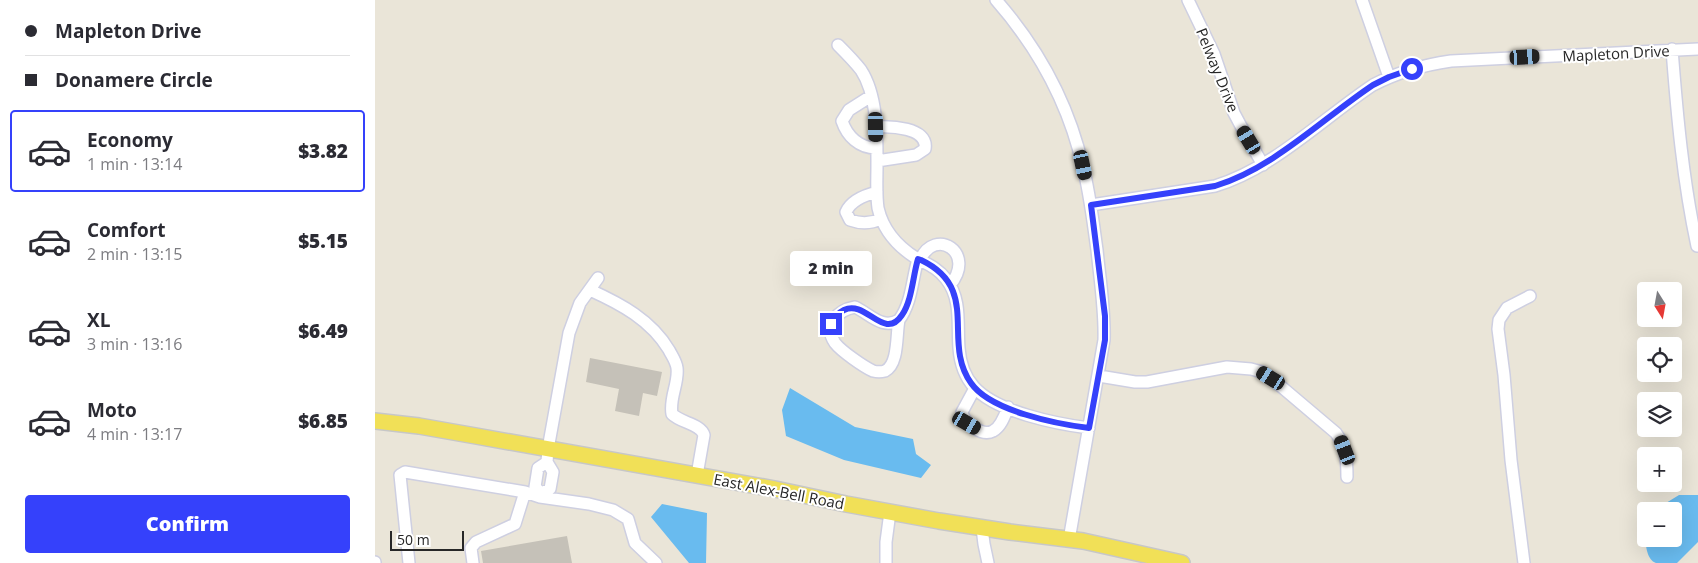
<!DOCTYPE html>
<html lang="en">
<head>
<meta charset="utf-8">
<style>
	body { margin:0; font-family:"Open Sans",sans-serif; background:#f2f2f3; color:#2b2b33; height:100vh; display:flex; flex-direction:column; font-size:19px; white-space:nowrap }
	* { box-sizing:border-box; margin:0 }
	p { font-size:16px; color:#7c7c81 }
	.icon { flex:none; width:28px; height:28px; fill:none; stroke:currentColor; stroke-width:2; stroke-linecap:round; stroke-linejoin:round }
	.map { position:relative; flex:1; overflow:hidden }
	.panel { display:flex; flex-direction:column; background:#fff; width:375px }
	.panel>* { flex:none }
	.hud { display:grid; align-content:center; height:110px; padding:0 25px; background:#fff }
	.needle { width:32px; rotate:169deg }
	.fabs { position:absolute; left:1262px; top:282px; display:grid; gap:10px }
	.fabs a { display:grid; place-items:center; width:45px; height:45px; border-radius:5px; background:#fff; box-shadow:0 5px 20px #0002; font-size:25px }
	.scale { position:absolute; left:15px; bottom:12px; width:74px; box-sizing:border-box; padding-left:5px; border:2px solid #272727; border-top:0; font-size:14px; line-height:18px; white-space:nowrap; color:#272727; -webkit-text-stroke:4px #fff; paint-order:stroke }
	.end { position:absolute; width:22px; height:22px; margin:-11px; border:6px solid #3541fb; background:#fff; box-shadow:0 0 0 2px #fff }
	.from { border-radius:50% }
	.bubble { position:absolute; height:35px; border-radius:5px; background:#fff; box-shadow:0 5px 20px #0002; font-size:16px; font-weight:800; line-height:35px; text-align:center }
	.car { position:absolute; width:15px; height:30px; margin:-15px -8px; border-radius:6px; box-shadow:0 0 4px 1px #0007; background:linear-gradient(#222 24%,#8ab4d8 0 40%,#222 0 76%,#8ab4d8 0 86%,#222 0) }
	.hud b { display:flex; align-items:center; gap:18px; height:48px; font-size:19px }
	.hud b+b { border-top:1px solid #e1e1e2 }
	.hud i { width:12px; height:12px; background:#2b2b33 }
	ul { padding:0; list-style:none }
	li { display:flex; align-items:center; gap:15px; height:82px; margin:0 10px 8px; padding:0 15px; border:2px solid transparent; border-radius:5px }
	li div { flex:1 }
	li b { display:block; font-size:19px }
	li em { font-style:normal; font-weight:800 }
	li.current { border-color:#3541fb }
	li>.icon { width:45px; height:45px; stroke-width:1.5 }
	.primary-button { display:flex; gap:10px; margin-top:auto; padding:10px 25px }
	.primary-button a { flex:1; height:58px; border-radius:5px; background:#3541fb; color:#fff; font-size:20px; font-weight:800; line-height:58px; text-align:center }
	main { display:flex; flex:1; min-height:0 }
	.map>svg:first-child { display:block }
	.water { fill:#69bbef }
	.building { fill:#c5c1b8 }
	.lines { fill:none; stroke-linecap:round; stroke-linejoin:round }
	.minor-casing { stroke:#cecfe1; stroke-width:14 }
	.major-casing { stroke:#c7c7c7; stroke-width:18 }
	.minor { stroke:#fff; stroke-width:11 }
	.major { stroke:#f1e057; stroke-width:15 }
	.route { stroke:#3541fb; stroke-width:6 }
	.labels { text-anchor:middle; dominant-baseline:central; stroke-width:4; stroke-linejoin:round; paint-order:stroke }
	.street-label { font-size:15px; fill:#272727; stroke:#fff }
</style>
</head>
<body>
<main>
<section class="panel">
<div class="hud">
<b><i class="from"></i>Mapleton Drive</b>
<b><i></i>Donamere Circle</b>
</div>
<ul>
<li class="current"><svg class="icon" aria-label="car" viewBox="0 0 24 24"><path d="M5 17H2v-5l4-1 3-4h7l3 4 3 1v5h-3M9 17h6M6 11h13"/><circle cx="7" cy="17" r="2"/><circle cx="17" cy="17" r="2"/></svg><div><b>Economy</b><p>1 min · 13:14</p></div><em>$3.82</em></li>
<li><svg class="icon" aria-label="car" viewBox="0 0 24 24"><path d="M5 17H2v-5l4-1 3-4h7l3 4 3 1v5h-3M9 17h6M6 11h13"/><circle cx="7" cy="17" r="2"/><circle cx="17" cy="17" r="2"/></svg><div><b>Comfort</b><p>2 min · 13:15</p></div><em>$5.15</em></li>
<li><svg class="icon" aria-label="car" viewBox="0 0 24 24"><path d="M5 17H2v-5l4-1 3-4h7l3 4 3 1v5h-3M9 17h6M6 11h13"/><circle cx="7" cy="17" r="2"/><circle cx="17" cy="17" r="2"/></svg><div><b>XL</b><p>3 min · 13:16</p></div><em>$6.49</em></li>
<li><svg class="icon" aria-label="car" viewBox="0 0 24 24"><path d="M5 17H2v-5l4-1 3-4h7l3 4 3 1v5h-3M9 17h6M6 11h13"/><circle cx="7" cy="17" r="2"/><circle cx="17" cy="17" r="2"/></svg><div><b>Moto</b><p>4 min · 13:17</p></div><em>$6.85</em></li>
</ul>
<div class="primary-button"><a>Confirm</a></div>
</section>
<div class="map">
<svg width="1323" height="563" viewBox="0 0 1323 563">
	<rect width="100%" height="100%" fill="#eae5d8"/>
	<!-- water -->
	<path class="water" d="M415 388 480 427 538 439 541 454 556 465 546 478 469 460 411 436 407 410Z
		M1304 495H1323V542L1302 563C1295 563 1287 563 1281 563 1269 559 1270 535 1271 525V539H1299V511H1278Z
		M287 504 332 513 331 563H314L276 517Z"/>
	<!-- building -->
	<path class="building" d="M215 358 287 372 282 396 268 393 264 416 240 411 244 389 211 382Z
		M192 536 197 563H108L106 551Z"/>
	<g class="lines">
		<defs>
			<path id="minor" d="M621 0C663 48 694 105 708 167 715 194 718 222 722 250 725 280 730 310 729 340L694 540
				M813 0 839 54 859 113 867 128 888 165
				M987 0 1014 77
				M463 45C471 53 479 61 486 70 503 96 502 137 502 166 502 180 501 194 503 208 508 230 522 246 541 258 552 264 563 268 571 279 587 299 582 325 584 348 585 362 590 377 599 387 621 412 682 424 714 428
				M1297 49C1302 115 1308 181 1322 246
				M496 96 474 110 467 121C472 136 484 148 501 148
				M501 127C514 126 554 127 550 149L541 155 502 161
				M502 192C490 195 476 200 471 212L475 220C486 224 495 224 506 219
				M716 205 840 186C899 168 947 119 998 85 1023 72 1048 65 1076 61L1323 49
				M545 260C560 226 602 253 575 285
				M215 290C246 304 276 320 294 350 297 356 301 361 302 368 304 383 294 398 297 414 306 423 326 424 329 435L322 475
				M480 307C495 314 507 330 524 320 521 334 524 364 510 371 506 372 502 372 498 371 489 367 466 351 460 343 448 326 462 310 480 307Z
				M524 320C537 303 537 279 543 259
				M724 376 760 382H772L852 367 876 369 887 372 896 378 961 433C971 447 972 461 972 477
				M600 388 587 412C589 423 607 437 618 431 626 427 630 415 633 407
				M166 493 175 489 178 472 172 462 173 449 194 333 205 303 223 278
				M166 493 160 487 163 468 172 462
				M607 528 609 544 613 563
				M0 562V563
				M34 563 25 475 30 472 150 492
				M98 563 96 548 101 542 140 524 150 492 165 497 214 504 238 510 253 519 260 543 281 563
				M511 563V542L515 512
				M1149 563 1136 460 1129 375 1123 329 1124 320 1132 308 1155 296"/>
			<path id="major" d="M0 421 44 426 101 436 400 489 471 504 564 521 635 532 708 541 807 563"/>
		</defs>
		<!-- minor casing -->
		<use href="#minor" class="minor-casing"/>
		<!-- major casing -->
		<use href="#major" class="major-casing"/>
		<!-- minor -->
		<use href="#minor" class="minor"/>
		<!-- major -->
		<use href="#major" class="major"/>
	</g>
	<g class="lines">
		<!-- route -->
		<path class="route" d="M456 324C459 317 463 313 469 310 491 299 509 342 527 315 537 301 538 275 543 259L546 260C607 289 566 341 596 383 615 411 682 424 714 428L730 340V316L716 205 840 186C899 168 947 119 998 85L1014 77 1037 69"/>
	</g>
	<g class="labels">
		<!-- street labels -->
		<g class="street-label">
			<text transform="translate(1241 53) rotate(-3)">Mapleton Drive</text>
			<text transform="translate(843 70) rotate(68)">Pelway Drive</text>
			<text transform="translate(404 491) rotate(11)">East Alex-Bell Road</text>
		</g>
	</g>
</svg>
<div class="fabs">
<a><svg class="needle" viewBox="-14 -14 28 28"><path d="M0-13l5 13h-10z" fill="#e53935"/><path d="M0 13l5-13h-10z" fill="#7c7c81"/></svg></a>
<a><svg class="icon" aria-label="locate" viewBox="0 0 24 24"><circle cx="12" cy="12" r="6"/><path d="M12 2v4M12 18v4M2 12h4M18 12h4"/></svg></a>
<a><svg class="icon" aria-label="layers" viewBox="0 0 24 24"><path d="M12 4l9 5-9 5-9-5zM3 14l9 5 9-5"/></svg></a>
<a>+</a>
<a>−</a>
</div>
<div class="scale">50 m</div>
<i class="end from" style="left:1037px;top:69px"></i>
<i class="end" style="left:456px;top:324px"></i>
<div class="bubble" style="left:415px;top:251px;width:82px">2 min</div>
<i class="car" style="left:1150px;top:57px;rotate:87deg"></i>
<i class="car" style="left:501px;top:127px;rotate:179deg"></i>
<i class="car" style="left:874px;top:140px;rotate:329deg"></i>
<i class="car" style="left:708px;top:165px;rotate:168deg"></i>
<i class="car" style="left:896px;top:378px;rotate:301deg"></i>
<i class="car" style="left:592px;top:423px;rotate:120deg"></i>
<i class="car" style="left:970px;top:450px;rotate:339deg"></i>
</div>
</main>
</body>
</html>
